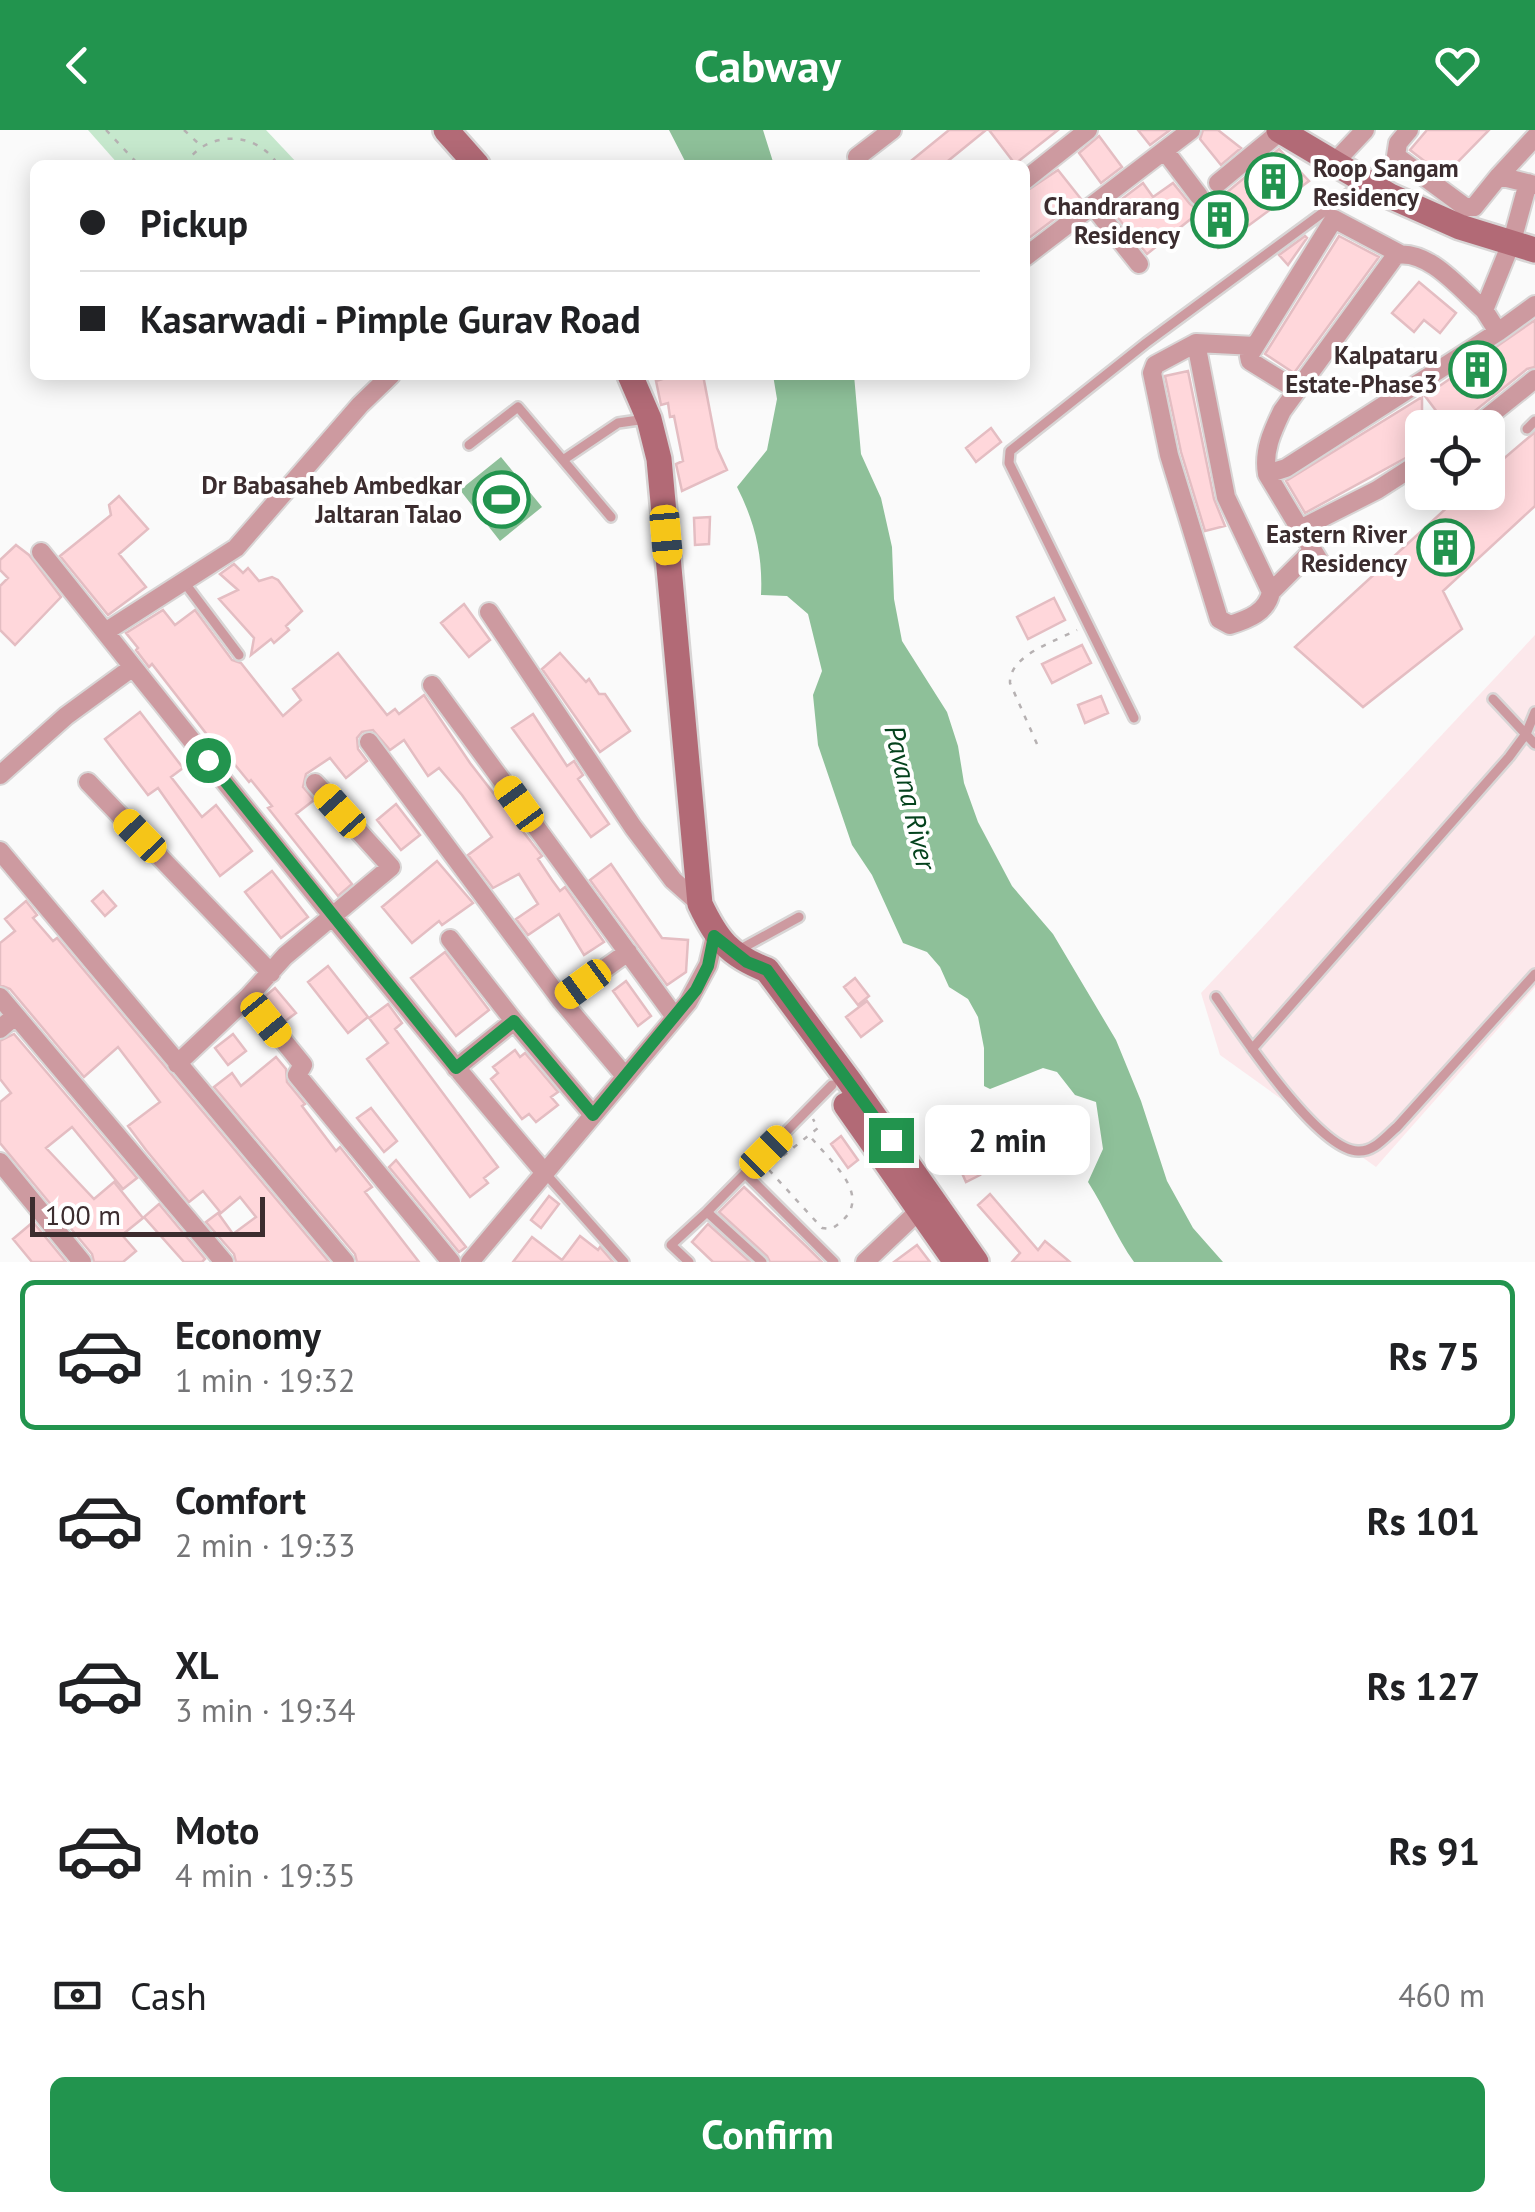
<!DOCTYPE html>
<html lang="en">
<head>
<meta charset="utf-8">
<style>
	body { margin:0; font-family:"PT Sans",sans-serif; background:#f6f6f6; color:#202124; height:100vh; display:flex; flex-direction:column; font-size:38px; white-space:nowrap }
	* { box-sizing:border-box; margin:0 }
	p { font-size:32px; color:#757577 }
	.icon { flex:none; width:55px; height:55px; fill:none; stroke:currentColor; stroke-width:2; stroke-linecap:round; stroke-linejoin:round }
	.map { position:relative; height:1132px; overflow:hidden }
	.panel { display:flex; flex-direction:column; background:#fff; flex:1 }
	.panel>* { flex:none }
	.hud { position:absolute; left:30px; top:30px; width:1000px; height:220px; border-radius:15px; box-shadow:0 5px 25px #0003; display:grid; align-content:center; height:220px; padding:0 50px; background:#fff }
	.controls { position:absolute; left:1405px; top:280px; display:grid; gap:20px }
	.controls a { display:grid; place-items:center; width:100px; height:100px; border-radius:15px; background:#fff; box-shadow:0 5px 25px #0003; font-size:50px }
	.scale { position:absolute; left:30px; bottom:25px; width:235px; box-sizing:border-box; padding-left:10px; border:5px solid #3c2d2f; border-top:0; font-size:28px; line-height:35px; white-space:nowrap; color:#3c2d2f; -webkit-text-stroke:8px #fff; paint-order:stroke }
	.end { position:absolute; width:45px; height:45px; margin:-22px; border:12px solid #22944e; background:#fff; box-shadow:0 0 0 5px #fff }
	.from { border-radius:50% }
	.bubble { position:absolute; height:70px; border-radius:15px; background:#fff; box-shadow:0 5px 25px #0003; font-size:32px; font-weight:700; line-height:70px; text-align:center }
	.car { position:absolute; width:30px; height:60px; margin:-30px -15px; border-radius:12px; box-shadow:0 0 8px 2px #0007; background:linear-gradient(#f5c518 24%,#345 0 40%,#f5c518 0 76%,#345 0 86%,#f5c518 0) }
	.hud b { display:flex; align-items:center; gap:35px; height:95px; font-size:38px }
	.hud b+b { border-top:2px solid #e0e0e0 }
	.hud i { width:25px; height:25px; background:#202124 }
	ul { padding:18px 0 0; list-style:none }
	li { display:flex; align-items:center; gap:30px; height:150px; margin:0 20px 15px; padding:0 30px; border:5px solid transparent; border-radius:15px }
	li div { flex:1 }
	li b { display:block; font-size:38px }
	li em { font-style:normal; font-weight:700 }
	li.selected { border-color:#22944e }
	li>.icon { width:90px; height:90px; stroke-width:1.5 }
	.pay { display:flex; align-items:center; gap:25px; height:110px; padding:0 50px; font-size:38px }
	.pay p { margin-inline-start:auto }
	.button { display:flex; gap:20px; margin-top:auto; padding:20px 50px }
	.button a { flex:1; height:115px; border-radius:15px; background:#22944e; color:#fff; font-size:40px; font-weight:700; line-height:115px; text-align:center }
	header { display:flex; justify-content:space-between; align-items:center; height:130px; padding:0 50px; background:#22944e; color:#fff; font-size:45px; font-weight:700 }
	.map>svg:first-child { display:block }
	.built { fill:#fce8eb }
	.green { fill:#c6e8cd }
	.water { fill:#8ec099 }
	.building { fill:#ffd7db; stroke:#e4bdc2; stroke-width:2.5 }
	.lines { fill:none; stroke-linecap:round; stroke-linejoin:round }
	.lane-casing { stroke:#d8d5d5; stroke-width:14 }
	.street-casing { stroke:#d8d5d5; stroke-width:22 }
	.secondary-casing { stroke:#d8d5d5; stroke-width:30 }
	.path { stroke:#b6b1b2; stroke-width:2.5; stroke-dasharray:5 8; stroke-linecap:butt }
	.lane { stroke:#cd9aa0; stroke-width:9 }
	.street { stroke:#cd9aa0; stroke-width:18 }
	.secondary { stroke:#b26a76; stroke-width:25 }
	.route { stroke:#22944e; stroke-width:12 }
	.labels { text-anchor:middle; dominant-baseline:central; stroke-width:8; stroke-linejoin:round; paint-order:stroke }
	.poi-label { font-size:25px; font-weight:bold; fill:#3c2d2f; stroke:#fff; text-anchor:end }
	.water-label { font-size:28px; font-style:italic; fill:#04421d; stroke:#fff }
</style>
</head>
<body>
<header><svg class="icon" aria-label="back" viewBox="0 0 24 24"><path d="M15 5l-7 7 7 7"/></svg>Cabway<svg class="icon" aria-label="heart" viewBox="0 0 24 24"><path d="M12 20l-8-8c-3-5 5-10 8-4 3-6 11-1 8 4z"/></svg></header>
<div class="map">
<svg width="1535" height="1132" viewBox="0 0 1535 1132">
	<rect width="100%" height="100%" fill="#fafafa"/>
	<!-- built -->
	<path class="built" d="M1535 505V857L1376 1037 1220 925 1201 863Z"/>
	<!-- green -->
	<path class="green" d="M88 0H266L299 35H119Z"/>
	<!-- water -->
	<path class="water" d="M669 0H763L774 35H687Z
		M773 245H854L861 324 881 368 892 417 894 469 902 511 947 582 958 616 964 653 978 692 1012 756 1053 804 1116 910 1141 971 1167 1051 1193 1098 1223 1132H1134C1116 1107 1105 1078 1088 1052L1103 1019 1096 972 1075 965 1057 942 1043 938 990 959 984 956V918L978 887 968 869 949 857 940 837 927 822 903 813 872 745 852 715 818 615 813 565 822 541 808 484 787 466 761 465C763 426 755 392 737 357L767 320 777 269Z
		M501 327 542 377 500 411 460 360Z"/>
	<!-- building -->
	<path class="building" d="M949 0H986L943 35H906Z
		M989 0H1058L1015 34Z
		M1138 0H1170L1150 15Z
		M1203 0H1218L1241 18 1221 35 1200 9Z
		M1427 0H1489L1444 46 1410 20Z
		M1099 6 1122 37 1101 53 1079 23Z
		M1279 19 1309 51 1218 118 1192 88 1147 124 1110 78 1143 53 1153 67 1173 53 1190 74 1197 79 1201 78 1216 65 1226 63Z
		M1058 40 1081 69 1025 111V62Z
		M1305 106 1307 108 1288 135 1279 125Z
		M1339 106 1379 127 1294 243 1265 224Z
		M1419 152 1456 183 1440 203 1424 190 1414 202 1392 183Z
		M1535 190V237L1527 239 1466 288 1462 298H1449L1425 266Z
		M1188 241 1214 369 1225 396 1205 401 1181 322 1165 246Z
		M662 245H703L717 318 727 340 682 361 676 334 683 331 674 286 670 287 668 273 661 275 656 251 663 249Z
		M1422 267V319L1305 383 1286 351Z
		M991 298 1001 312 976 332 966 318Z
		M1535 302V376L1443 461 1462 499 1363 577 1295 517 1464 362H1488V342Z
		M119 366 148 399 119 424 146 457 108 485 60 426 111 385 109 375Z
		M710 387 709 414 695 415 694 388Z
		M16 415 29 425 61 467 15 515 0 500V456L8 448 0 440V430Z
		M234 434 243 443 248 438 259 451 272 447 278 450 302 481 286 496 289 500 274 513 271 509 251 525 254 508 219 469 238 460 220 444Z
		M1054 468 1065 490 1028 509 1017 487Z
		M464 474 490 510 469 527 441 493Z
		M163 480 175 495 195 480 232 530 241 533 283 586 301 570 293 559 338 523 387 585 395 579 399 584 424 565 470 633 542 726 538 729 552 750 560 761 565 757 604 812 584 825 559 784 528 805 516 789 538 774 519 744 493 758 468 725 492 707 462 665 439 638 428 646 404 610 390 620 373 600 362 602 357 608 358 619 367 631 346 648 330 628 306 644 303 657 314 670 296 684 352 754 338 766 268 678 272 676 251 650 249 652 214 609 212 611 152 534 149 537 136 520 138 518 126 503Z
		M1082 515 1091 533 1052 553 1042 534Z
		M560 523 586 552 589 549 599 564H605L630 601 600 622 542 539Z
		M1101 566 1108 583 1085 593 1078 575Z
		M140 582 183 638 171 647 202 687 216 675 252 721 220 746 158 658 148 665 105 609Z
		M533 584 567 636 574 631 583 645 578 649 609 694 591 707 512 598Z
		M396 674 420 705 401 720 377 690Z
		M437 731 473 773 442 795 439 791 412 813 382 777Z
		M611 734 662 808 688 810 686 842 667 855 590 750Z
		M272 741 308 787 281 808 245 762Z
		M103 761 116 776 105 786 92 771Z
		M26 771 37 785 33 788 53 811 57 808 329 1132H236L234 1124 206 1092 218 1083 233 1104 256 1087 240 1067 221 1083 203 1061 189 1072 146 1020 128 996 160 972 118 917 84 947 10 859 0 855V813L15 801 5 789Z
		M445 822 489 880 456 906 411 848Z
		M328 836 368 887 348 903 308 852Z
		M855 848 869 866 858 875 844 857Z
		M626 851 651 886 638 896 613 861Z
		M275 858 296 883 284 892 264 867Z
		M867 871 882 891 861 907 846 887Z
		M388 874 402 893 395 899 498 1037 484 1048 488 1053 470 1067 367 929 388 913 369 888Z
		M14 904 137 1048 123 1059 72 997 46 1018 94 1069 114 1052 143 1088 122 1105 136 1121 123 1132H94L92 1124 0 1013V972L11 963 0 949V911Z
		M233 904 246 921 228 935 215 918Z
		M515 920 520 927 525 923 558 962 551 967 558 975 536 992 529 984 522 989 491 949 498 943 493 937Z
		M276 927 286 939 287 952 305 974 302 976 336 1021 340 1017 372 1057 365 1062 419 1132H357L355 1124 214 957 232 943 241 956Z
		M371 978 397 1011 384 1022 357 988Z
		M841 1006 858 1030 848 1038 831 1014Z
		M971 1026 980 1045 966 1052 957 1032Z
		M396 1030 466 1117 459 1122 389 1037Z
		M744 1057 808 1118 822 1132H770L767 1126 719 1082Z
		M990 1064 1038 1120 1045 1111 1070 1132H1012L1020 1123 978 1075Z
		M549 1066 559 1074 541 1098 531 1090Z
		M159 1074 205 1129 202 1132H184L144 1087Z
		M33 1092 66 1132H32L13 1109Z
		M708 1094 750 1132H713L692 1112Z
		M580 1106 598 1120 600 1117 613 1132H513L532 1107 562 1130Z
		M917 1115 930 1132H894Z"/>
	<g class="lines">
		<defs>
			<path id="lane" d="M1527 299 1535 291
				M469 315 518 277 611 387
				M563 330 618 293 646 289
				M184 452 239 525
				M1493 569 1535 614
				M1134 588 1009 333 1010 321 1146 213 1363 53
				M737 821 799 787
				M1216 867C1239 900 1318 1021 1358 1021 1374 1022 1385 1007 1397 997L1535 844
				M1252 919 1509 627 1526 604 1535 582
				M545 1043 624 1132
				M745 1043 834 1132
				M689 1132 671 1115 707 1082
				M762 1132 707 1082 832 955"/>
			<path id="street" d="M1409 0 1398 13 1396 26 1465 77H1474L1499 46 1535 55
				M1165 21 1199 66
				M857 27 892 0
				M1334 33 1365 0
				M1499 46 1535 7
				M1025 50 1088 0
				M1218 53 1281 1
				M1093 76 1139 134
				M1025 127 1191 0
				M1484 180 1498 202 1286 338 1267 344C1263 321 1272 302 1282 281L1396 125C1429 119 1461 160 1484 180L1512 111 1528 53
				M1498 202 1535 175
				M1196 213 1226 367 1271 462 1312 421
				M1255 216 1196 213 1155 235 1152 243 1169 325 1219 489 1230 495C1249 489 1267 482 1271 462
				M1297 260 1250 231 1249 226 1334 89 1400 124
				M1474 298 1535 249
				M1267 344 1321 434
				M1300 399 1377 360 1422 331
				M41 422C208 630 372 840 545 1043
				M489 482 633 697 673 750 700 774
				M105 502 236 418 360 275 391 245
				M432 555 675 887
				M369 612 561 870 625 946
				M0 645 66 586 133 537
				M88 652 271 843
				M0 721 345 1132
				M450 809 514 891
				M0 867 224 1132
				M248 867 303 935 297 945 451 1132
				M561 870 628 822
				M0 899 15 886
				M177 934 248 867 285 826 391 737 315 653
				M456 938 514 891 593 985
				M0 1032 82 1132
				M470 1132 688 872 708 835 715 806
				M865 1132 926 1074"/>
			<path id="secondary" d="M446 0 477 35
				M1279 0 1390 66 1460 97 1535 120
				M630 245 649 289 659 329 700 774C717 810 729 825 767 840L850 952 976 1132
				M846 975 956 1132"/>
		</defs>
		<!-- lane casing -->
		<use href="#lane" class="lane-casing"/>
		<!-- street casing -->
		<use href="#street" class="street-casing"/>
		<!-- secondary casing -->
		<use href="#secondary" class="secondary-casing"/>
		<!-- path -->
		<path class="path" d="M106 0 139 35
			M184 0 199 14
			M185 35C205 0 257 0 278 35
			M1037 614 1010 553C1009 525 1056 511 1077 500
			M773 1034 818 998 813 989
			M769 1040 822 1098 831 1099C880 1070 833 1035 809 1005"/>
		<!-- lane -->
		<use href="#lane" class="lane"/>
		<!-- street -->
		<use href="#street" class="street"/>
		<!-- secondary -->
		<use href="#secondary" class="secondary"/>
	</g>
	<g class="lines">
		<!-- route -->
		<path class="route" d="M208 630 456 938 514 891 593 985 696 860 708 836 714 806 747 832 767 840 891 1010"/>
	</g>
	<!-- icons -->
	<defs>
		<symbol id="building-ring" viewBox="-11 -11 22 22"><circle r="9.5" fill="#fff" stroke="#22944e" stroke-width="1.5"/><path d="M-4-6H4V6H1V3H-1V6H-4ZM-2.5-4.3h1.7v1.8h-1.7ZM.8-4.3h1.7v1.8H.8ZM-2.5-1h1.7V.8h-1.7ZM.8-1h1.7V.8H.8Z" fill="#22944e"/></symbol>
		<symbol id="stadium-ring" viewBox="-11 -11 22 22"><circle r="9.5" fill="#fff" stroke="#22944e" stroke-width="1.5"/><path d="M0-5a6.5 5 0 1 0 0 10a6.5 5 0 1 0 0-10ZM-3.5-1.8h7v3.6h-7Z" fill="#22944e"/></symbol>
	</defs>
	<g fill-rule="evenodd">
		<use href="#building-ring" x="1242" y="20" width="63" height="63"/>
		<use href="#building-ring" x="1188" y="58" width="63" height="63"/>
		<use href="#building-ring" x="1446" y="208" width="63" height="63"/>
		<use href="#stadium-ring" x="470" y="338" width="63" height="63"/>
		<use href="#building-ring" x="1414" y="386" width="63" height="63"/>
	</g>
	<g class="labels">
		<!-- poi labels -->
		<g class="poi-label">
			<text x="1313" y="38" text-anchor="start">Roop Sangam<tspan x="1313" dy="29">Residency</tspan></text>
			<text x="1180" y="76">Chandrarang<tspan x="1180" dy="29">Residency</tspan></text>
			<text x="1438" y="225">Kalpataru<tspan x="1438" dy="29">Estate-Phase3</tspan></text>
			<text x="462" y="355">Dr Babasaheb Ambedkar<tspan x="462" dy="29">Jaltaran Talao</tspan></text>
			<text x="1407" y="404">Eastern River<tspan x="1407" dy="29">Residency</tspan></text>
		</g>
		<!-- water labels -->
		<g class="water-label">
			<text transform="translate(911 667) rotate(77)">Pavana River</text>
		</g>
	</g>
</svg>
<div class="controls">
<a><svg class="icon" aria-label="locate" viewBox="0 0 24 24"><circle cx="12" cy="12" r="6"/><path d="M12 2v4M12 18v4M2 12h4M18 12h4"/></svg></a>
</div>
<div class="scale">100 m</div>
<i class="end from" style="left:208px;top:630px"></i>
<i class="end" style="left:891px;top:1010px"></i>
<div class="bubble" style="left:925px;top:975px;width:165px">2 min</div>
<i class="car" style="left:666px;top:405px;rotate:175deg"></i>
<i class="car" style="left:519px;top:674px;rotate:324deg"></i>
<i class="car" style="left:340px;top:681px;rotate:318deg"></i>
<i class="car" style="left:140px;top:706px;rotate:316deg"></i>
<i class="car" style="left:583px;top:854px;rotate:234deg"></i>
<i class="car" style="left:266px;top:890px;rotate:141deg"></i>
<i class="car" style="left:766px;top:1022px;rotate:45deg"></i>
<div class="hud">
<b><i class="from"></i>Pickup</b>
<b><i></i>Kasarwadi - Pimple Gurav Road</b>
</div>
</div>
<section class="panel">
<ul>
<li class="selected"><svg class="icon" aria-label="car" viewBox="0 0 24 24"><path d="M5 17H2v-5l4-1 3-4h7l3 4 3 1v5h-3M9 17h6M6 11h13"/><circle cx="7" cy="17" r="2"/><circle cx="17" cy="17" r="2"/></svg><div><b>Economy</b><p>1 min · 19:32</p></div><em>Rs 75</em></li>
<li><svg class="icon" aria-label="car" viewBox="0 0 24 24"><path d="M5 17H2v-5l4-1 3-4h7l3 4 3 1v5h-3M9 17h6M6 11h13"/><circle cx="7" cy="17" r="2"/><circle cx="17" cy="17" r="2"/></svg><div><b>Comfort</b><p>2 min · 19:33</p></div><em>Rs 101</em></li>
<li><svg class="icon" aria-label="car" viewBox="0 0 24 24"><path d="M5 17H2v-5l4-1 3-4h7l3 4 3 1v5h-3M9 17h6M6 11h13"/><circle cx="7" cy="17" r="2"/><circle cx="17" cy="17" r="2"/></svg><div><b>XL</b><p>3 min · 19:34</p></div><em>Rs 127</em></li>
<li><svg class="icon" aria-label="car" viewBox="0 0 24 24"><path d="M5 17H2v-5l4-1 3-4h7l3 4 3 1v5h-3M9 17h6M6 11h13"/><circle cx="7" cy="17" r="2"/><circle cx="17" cy="17" r="2"/></svg><div><b>Moto</b><p>4 min · 19:35</p></div><em>Rs 91</em></li>
</ul>
<div class="pay"><svg class="icon" aria-label="cash" viewBox="0 0 24 24"><path d="M3 7h18v10H3z"/><circle cx="12" cy="12" r="2"/></svg>Cash<p>460 m</p></div>
<div class="button"><a>Confirm</a></div>
</section>
</body>
</html>
